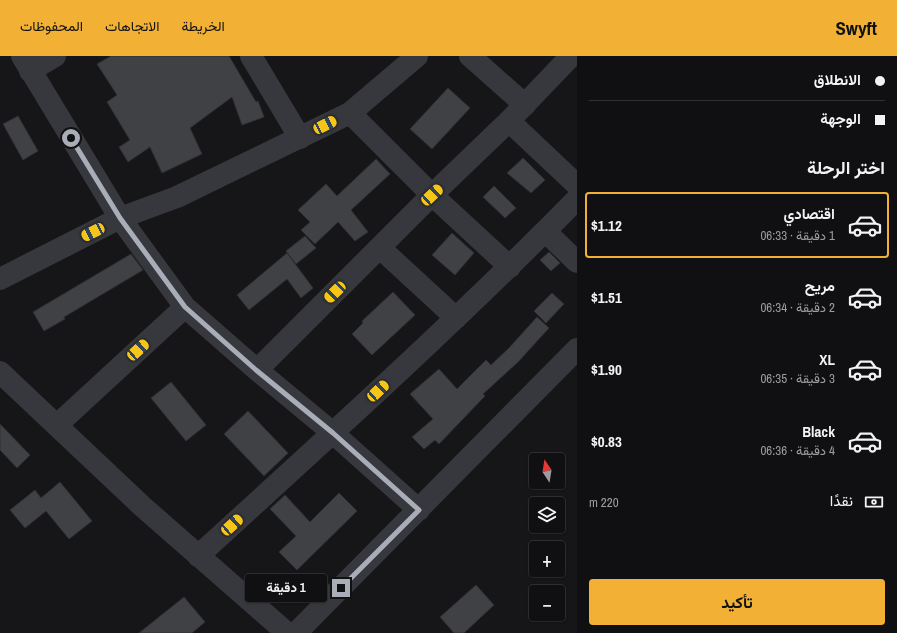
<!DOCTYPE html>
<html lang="ar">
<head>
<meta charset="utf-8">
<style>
	body { margin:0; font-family:"Archivo Narrow",Vazirmatn,sans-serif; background:#19191b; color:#f1f3f6; direction:rtl; height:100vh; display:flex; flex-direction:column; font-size:15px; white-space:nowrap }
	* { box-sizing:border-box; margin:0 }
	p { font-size:13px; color:#9c9d9f }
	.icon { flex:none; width:22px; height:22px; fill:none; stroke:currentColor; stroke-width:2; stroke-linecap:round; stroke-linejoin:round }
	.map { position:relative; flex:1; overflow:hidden; direction:ltr }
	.drawer { display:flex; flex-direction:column; background:#101012; width:320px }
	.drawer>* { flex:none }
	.hud { display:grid; align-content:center; height:88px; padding:0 12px; background:#101012 }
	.needle { width:26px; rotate:348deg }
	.fabs { position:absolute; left:529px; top:397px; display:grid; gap:8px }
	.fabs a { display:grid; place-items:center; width:36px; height:36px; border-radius:4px; background:#101012; box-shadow:0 1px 3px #0004,0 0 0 1px #303032; font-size:20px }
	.end { position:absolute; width:18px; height:18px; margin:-9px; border:5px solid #a8adb8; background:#111; box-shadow:0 0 0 2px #111 }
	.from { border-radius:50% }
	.bubble { position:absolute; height:28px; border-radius:4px; background:#101012; box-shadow:0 1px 3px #0004,0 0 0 1px #303032; font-size:13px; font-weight:700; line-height:28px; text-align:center; direction:rtl }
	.car { position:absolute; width:12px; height:24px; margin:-12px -6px; border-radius:5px; box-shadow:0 0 3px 1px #0007; background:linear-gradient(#f5c518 24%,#345 0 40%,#f5c518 0 76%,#345 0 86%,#f5c518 0) }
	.hud b { display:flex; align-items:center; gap:14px; height:38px; font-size:15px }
	.hud b+b { border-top:1px solid #303032 }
	.hud i { width:10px; height:10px; background:#f1f3f6 }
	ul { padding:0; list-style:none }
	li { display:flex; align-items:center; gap:12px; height:66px; margin:0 8px 6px; padding:0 4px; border:2px solid transparent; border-radius:4px }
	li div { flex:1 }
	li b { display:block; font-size:15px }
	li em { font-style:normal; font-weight:700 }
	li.active { border-color:#f2b134 }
	li>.icon { width:36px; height:36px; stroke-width:1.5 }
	h2 { padding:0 12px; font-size:18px; line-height:48px }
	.pay { display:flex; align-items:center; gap:10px; height:44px; padding:0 12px; font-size:15px }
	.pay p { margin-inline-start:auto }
	.primary-button { display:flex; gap:8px; margin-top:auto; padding:8px 12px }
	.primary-button a { flex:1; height:46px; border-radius:4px; background:#f2b134; color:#111; font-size:16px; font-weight:700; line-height:46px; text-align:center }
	header { display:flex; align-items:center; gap:24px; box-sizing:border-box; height:56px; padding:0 20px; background:#f2b134; color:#111 }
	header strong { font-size:19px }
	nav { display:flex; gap:22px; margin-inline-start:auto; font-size:14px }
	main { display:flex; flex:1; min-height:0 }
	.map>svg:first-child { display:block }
	.building { fill:#404145; stroke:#303034 }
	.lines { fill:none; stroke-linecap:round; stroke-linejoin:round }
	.minor { stroke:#37383d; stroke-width:22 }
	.route { stroke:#a8adb8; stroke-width:5 }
</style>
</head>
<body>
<header>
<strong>Swyft</strong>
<nav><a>الخريطة</a><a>الاتجاهات</a><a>المحفوظات</a></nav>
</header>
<main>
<section class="drawer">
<div class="hud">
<b><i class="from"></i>الانطلاق</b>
<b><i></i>الوجهة</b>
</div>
<h2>اختر الرحلة</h2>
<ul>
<li class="active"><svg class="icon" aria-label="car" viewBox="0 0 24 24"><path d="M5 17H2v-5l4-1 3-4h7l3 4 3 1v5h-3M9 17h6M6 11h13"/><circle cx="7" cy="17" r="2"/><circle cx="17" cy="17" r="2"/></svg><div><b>اقتصادي</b><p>1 دقيقة · 06:33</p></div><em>$1.12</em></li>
<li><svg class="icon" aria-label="car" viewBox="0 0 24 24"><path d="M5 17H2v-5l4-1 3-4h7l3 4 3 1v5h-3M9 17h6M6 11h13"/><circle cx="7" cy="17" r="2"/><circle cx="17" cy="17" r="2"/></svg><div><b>مريح</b><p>2 دقيقة · 06:34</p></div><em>$1.51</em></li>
<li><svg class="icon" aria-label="car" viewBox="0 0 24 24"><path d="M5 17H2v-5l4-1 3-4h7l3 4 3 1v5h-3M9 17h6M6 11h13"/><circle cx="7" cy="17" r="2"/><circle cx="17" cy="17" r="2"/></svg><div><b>XL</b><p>3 دقيقة · 06:35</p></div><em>$1.90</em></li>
<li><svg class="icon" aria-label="car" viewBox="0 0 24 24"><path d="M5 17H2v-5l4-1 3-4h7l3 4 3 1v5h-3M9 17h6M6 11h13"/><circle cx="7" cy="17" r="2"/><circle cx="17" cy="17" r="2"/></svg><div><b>Black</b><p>4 دقيقة · 06:36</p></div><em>$0.83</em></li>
</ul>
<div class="pay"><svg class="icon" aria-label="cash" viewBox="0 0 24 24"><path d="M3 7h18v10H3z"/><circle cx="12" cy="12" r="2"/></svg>نقدًا<p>220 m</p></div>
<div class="primary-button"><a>تأكيد</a></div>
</section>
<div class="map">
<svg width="577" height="577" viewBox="0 0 577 577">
	<rect width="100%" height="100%" fill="#161618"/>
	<!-- building -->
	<path class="building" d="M111 0H229L256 46 258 45 264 61 242 69 232 41 190 72 202 98 162 117 150 91 128 106 119 91 130 84 107 46 117 39 97 8Z
		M448 32 470 52 432 93 410 73Z
		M18 60 38 95 23 104 3 68Z
		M523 102 545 124 531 137 507 117Z
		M376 103 390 118 351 154 368 176 355 185 338 166 315 188 301 174 310 166 298 154 326 128 337 140Z
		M494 130 516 152 505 162 483 141Z
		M452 177 474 197 455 219 432 199Z
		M305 180 316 192 296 208 286 195Z
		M549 196 560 207 551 215 540 204Z
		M287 197 313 232 301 242 287 223 249 254 237 239Z
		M131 198 143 214 64 261 65 263 44 275 33 256Z
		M393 236 415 259 372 299 352 278 363 267 362 265Z
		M552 237 564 248 546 267 534 255Z
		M537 261 549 272 518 306 483 338 485 340 439 388 435 384 424 393 412 381 433 363 410 338 439 313 457 333 486 304 491 309 509 292Z
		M171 326 206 369 186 385 151 342Z
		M248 355 288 397 264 420 224 378Z
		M0 368 30 399 17 412 0 394Z
		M60 426 92 465 69 483 46 455 25 472 10 454 35 434 41 442Z
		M339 437 357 455 297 514 279 496 296 480 270 453 285 439 310 466Z
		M476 529 494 549 464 577H454L440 561Z
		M184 541 205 566 192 577H139Z"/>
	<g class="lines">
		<!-- minor -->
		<path class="minor" d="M251 0 300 82
			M417 0 350 57 177 141 120 162 185 251 257 314 333 377 419 454
			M470 0 525 49
			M571 0 509 65 577 129
			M30 15 55 0
			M350 57 432 139 510 211
			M545 175 577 206
			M380 192 456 262
			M0 223 120 162 22 0
			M257 314 432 139 509 65
			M0 316 143 451 287 577
			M57 369 185 251
			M198 500C326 383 455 267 577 143
			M296 577 577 293"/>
	</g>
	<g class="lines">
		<!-- route -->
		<path class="route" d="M71 82 120 162 185 251 256 314 333 377 419 454 341 532"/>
	</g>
</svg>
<div class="fabs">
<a><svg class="needle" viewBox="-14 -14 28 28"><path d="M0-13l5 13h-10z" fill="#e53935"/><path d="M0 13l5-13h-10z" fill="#9c9d9f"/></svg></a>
<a><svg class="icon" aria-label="layers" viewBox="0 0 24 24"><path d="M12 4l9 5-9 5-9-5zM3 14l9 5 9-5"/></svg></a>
<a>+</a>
<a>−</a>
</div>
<i class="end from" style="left:71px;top:82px"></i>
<i class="end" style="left:341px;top:532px"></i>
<div class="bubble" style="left:245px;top:518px;width:82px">1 دقيقة</div>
<i class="car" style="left:325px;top:69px;rotate:63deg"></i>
<i class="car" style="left:432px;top:139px;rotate:47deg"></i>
<i class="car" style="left:93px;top:176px;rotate:243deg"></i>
<i class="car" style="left:335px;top:236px;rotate:226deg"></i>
<i class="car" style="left:138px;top:294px;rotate:48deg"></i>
<i class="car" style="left:378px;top:335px;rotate:47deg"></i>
<i class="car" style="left:232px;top:469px;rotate:48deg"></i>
</div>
</main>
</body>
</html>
